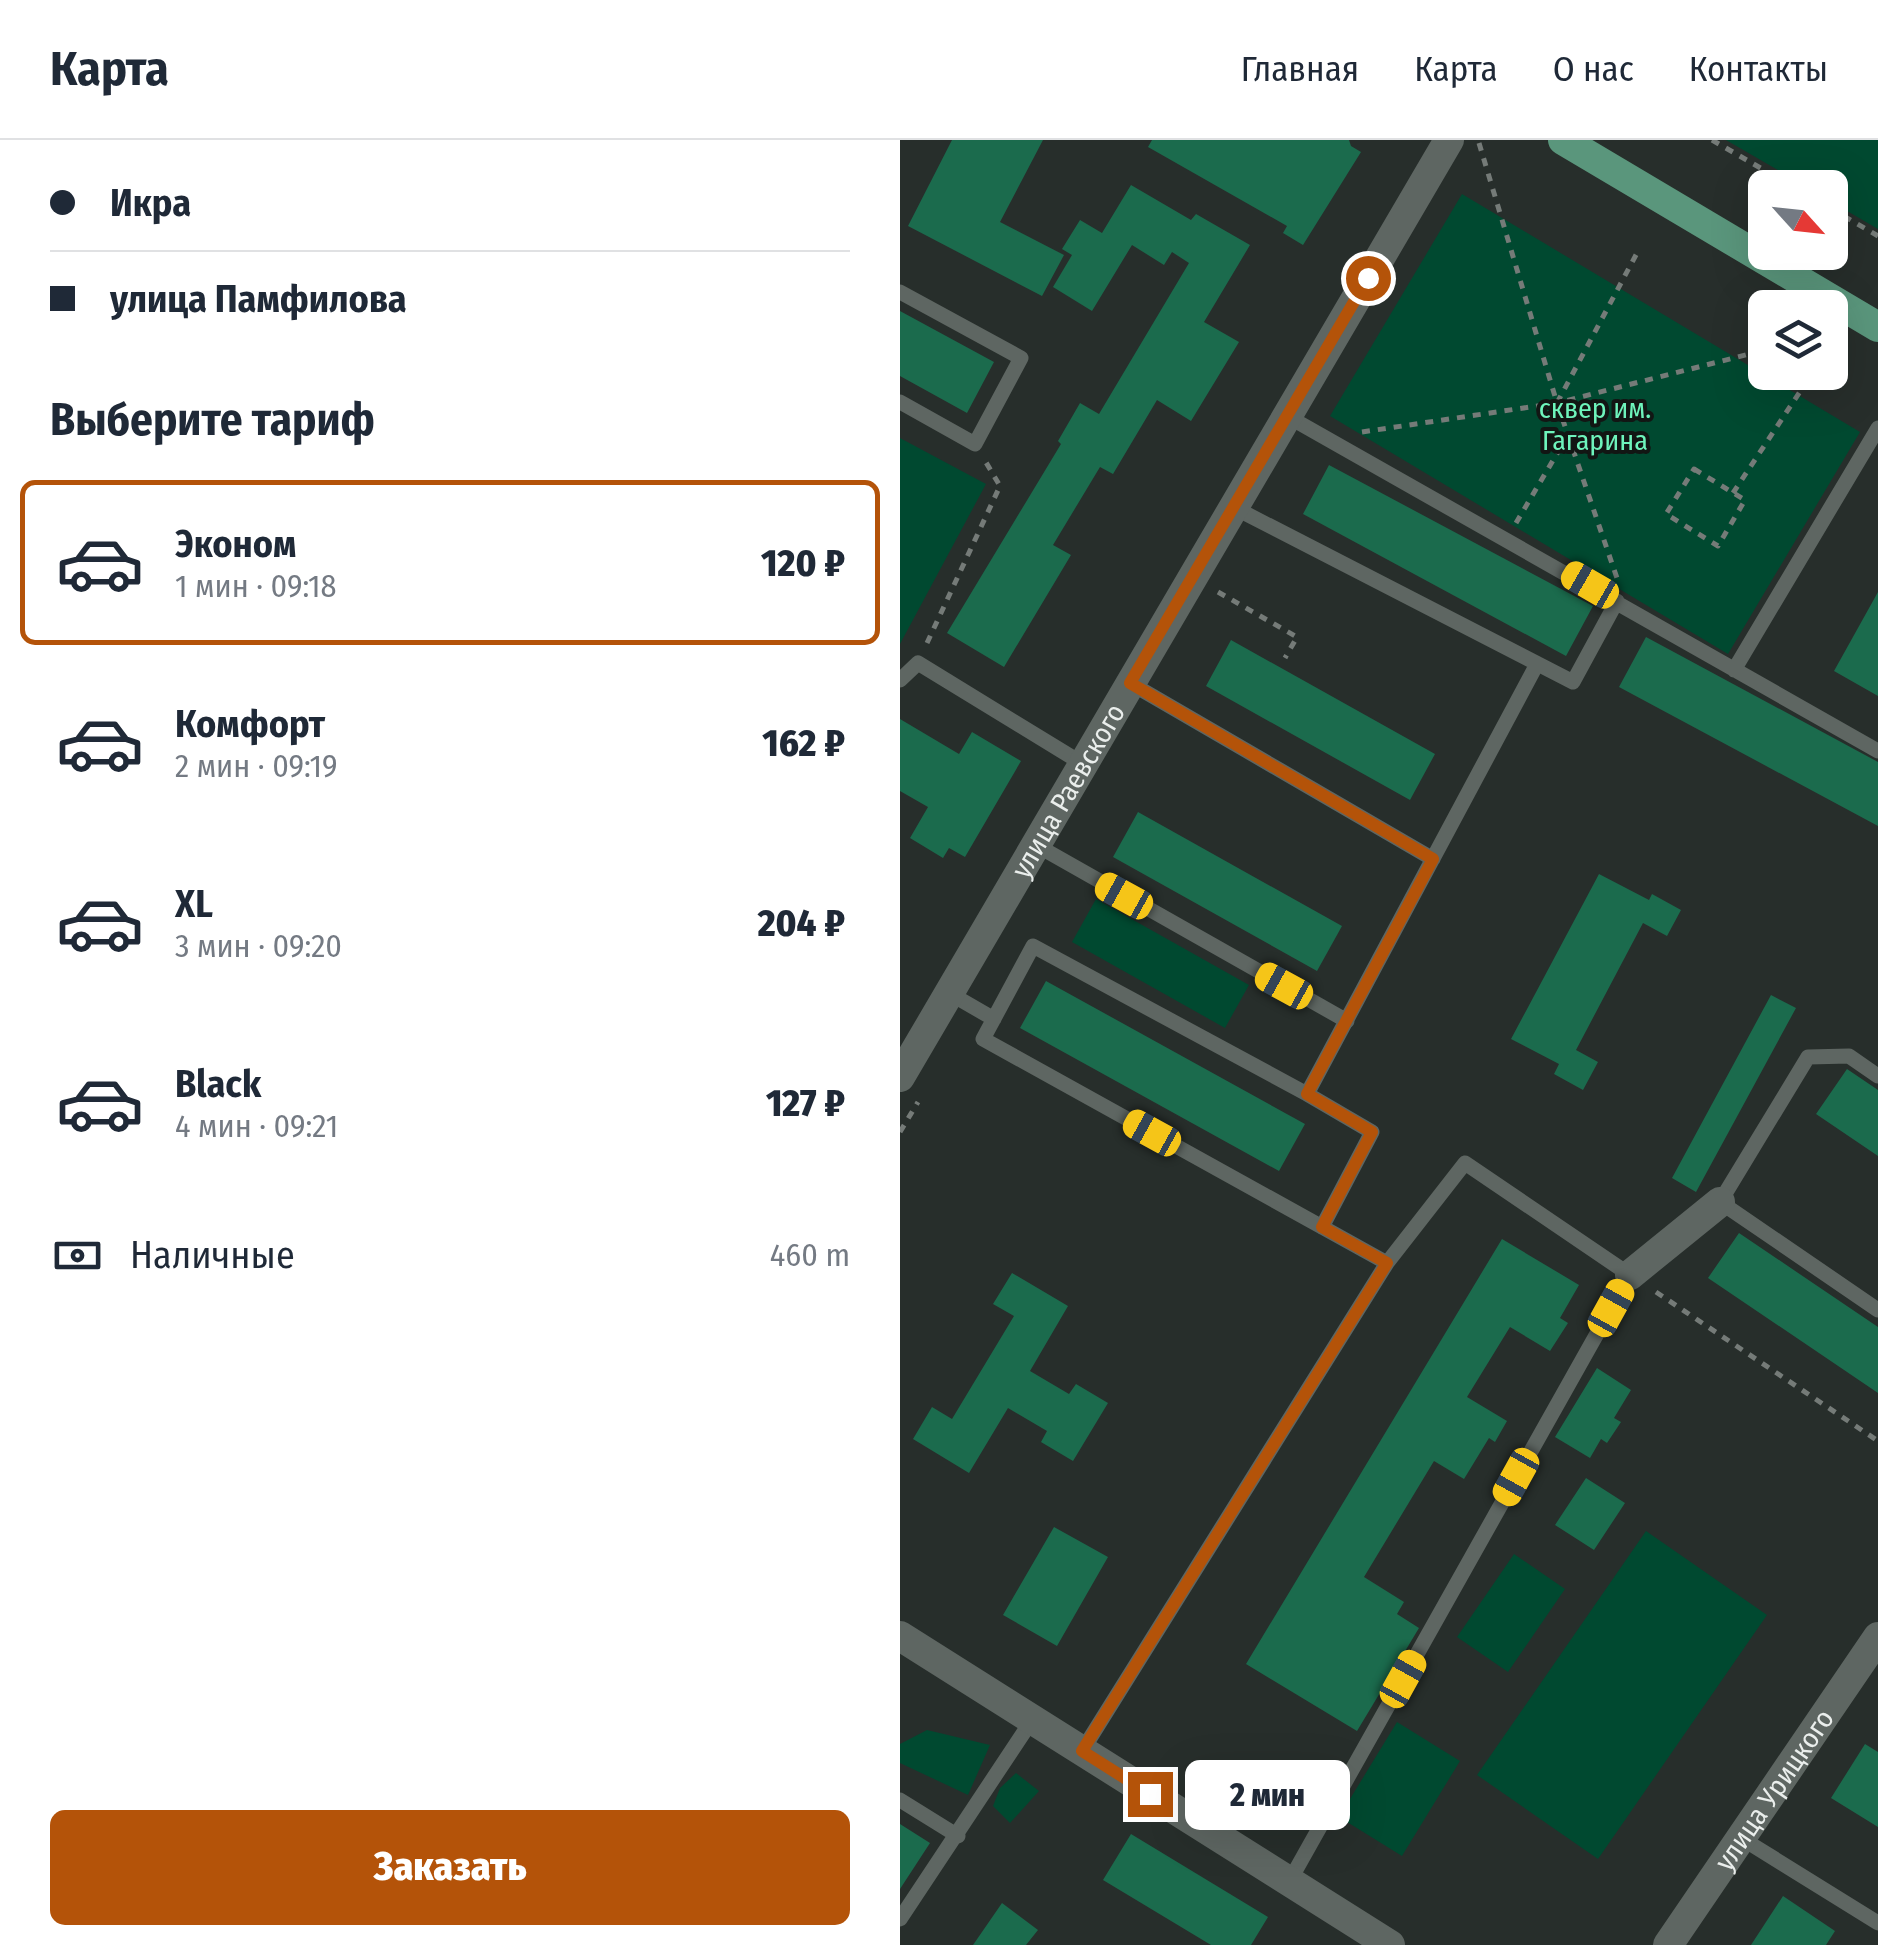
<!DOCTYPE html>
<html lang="ru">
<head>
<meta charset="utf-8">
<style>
	body { margin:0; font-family:"Fira Sans Condensed",sans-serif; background:#f2f2f3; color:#1f2937; height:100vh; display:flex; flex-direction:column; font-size:38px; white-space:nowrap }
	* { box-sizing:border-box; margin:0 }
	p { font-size:32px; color:#747a83 }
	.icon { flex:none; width:55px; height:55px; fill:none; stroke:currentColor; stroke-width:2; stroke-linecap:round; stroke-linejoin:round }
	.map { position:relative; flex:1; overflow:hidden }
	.panel { display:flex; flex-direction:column; background:#fff; width:900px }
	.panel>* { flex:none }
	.banner { display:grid; align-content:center; height:220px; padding:0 50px; background:#fff }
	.needle { width:65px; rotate:117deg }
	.controls { position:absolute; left:848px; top:30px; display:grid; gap:20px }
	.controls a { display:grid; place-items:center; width:100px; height:100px; border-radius:15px; background:#fff; box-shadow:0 10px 40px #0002; font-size:50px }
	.end { position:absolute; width:45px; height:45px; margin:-22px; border:12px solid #b45309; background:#fff; box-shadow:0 0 0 5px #fff }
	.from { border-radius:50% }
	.bubble { position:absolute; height:70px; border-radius:15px; background:#fff; box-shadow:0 10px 40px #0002; font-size:32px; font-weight:800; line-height:70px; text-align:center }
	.car { position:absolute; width:30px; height:60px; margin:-30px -15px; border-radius:12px; box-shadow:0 0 8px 2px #0007; background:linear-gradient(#f5c518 24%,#345 0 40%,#f5c518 0 76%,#345 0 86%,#f5c518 0) }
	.banner b { display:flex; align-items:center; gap:35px; height:95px; font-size:38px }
	.banner b+b { border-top:2px solid #e0e1e3 }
	.banner i { width:25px; height:25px; background:#1f2937 }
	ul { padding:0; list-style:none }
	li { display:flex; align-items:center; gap:30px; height:165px; margin:0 20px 15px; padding:0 30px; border:5px solid transparent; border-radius:15px }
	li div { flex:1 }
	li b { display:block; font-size:38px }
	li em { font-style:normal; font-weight:800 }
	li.current { border-color:#b45309 }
	li>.icon { width:90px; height:90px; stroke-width:1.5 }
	h2 { padding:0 50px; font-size:45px; line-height:120px }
	.pay { display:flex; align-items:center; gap:25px; height:110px; padding:0 50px; font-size:38px }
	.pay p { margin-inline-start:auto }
	.button { display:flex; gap:20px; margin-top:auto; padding:20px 50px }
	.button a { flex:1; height:115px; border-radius:15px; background:#b45309; color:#fff; font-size:40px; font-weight:800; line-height:115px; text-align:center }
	header { display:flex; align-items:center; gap:60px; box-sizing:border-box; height:140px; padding:0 50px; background:#fff; border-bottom:2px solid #e0e1e3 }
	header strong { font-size:48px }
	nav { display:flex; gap:55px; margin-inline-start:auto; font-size:35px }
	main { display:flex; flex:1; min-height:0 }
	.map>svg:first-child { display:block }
	.green { fill:#004930 }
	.building { fill:#1b6b4d }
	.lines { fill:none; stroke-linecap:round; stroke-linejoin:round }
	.path { stroke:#757b78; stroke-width:5; stroke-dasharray:8 8; stroke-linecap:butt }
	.lane { stroke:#5e6662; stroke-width:15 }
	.street { stroke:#5e6662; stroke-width:30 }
	.secondary { stroke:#5e6662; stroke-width:30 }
	.primary { stroke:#5a967c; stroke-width:30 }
	.route { stroke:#b45309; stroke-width:12 }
	.labels { text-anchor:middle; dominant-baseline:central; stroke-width:8; stroke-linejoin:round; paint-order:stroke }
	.park-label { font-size:28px; fill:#6ef4bc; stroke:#121614 }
	.street-label { font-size:28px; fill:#eaeeec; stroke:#121614 }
</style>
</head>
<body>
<header>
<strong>Карта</strong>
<nav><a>Главная</a><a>Карта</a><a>О нас</a><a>Контакты</a></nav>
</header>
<main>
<section class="panel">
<div class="banner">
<b><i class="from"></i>Икра</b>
<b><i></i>улица Памфилова</b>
</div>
<h2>Выберите тариф</h2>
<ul>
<li class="current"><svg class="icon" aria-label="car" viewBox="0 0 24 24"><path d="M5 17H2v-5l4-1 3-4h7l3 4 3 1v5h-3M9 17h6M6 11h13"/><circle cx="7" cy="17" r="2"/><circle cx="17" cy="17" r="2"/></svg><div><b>Эконом</b><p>1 мин · 09:18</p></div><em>120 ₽</em></li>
<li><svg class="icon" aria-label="car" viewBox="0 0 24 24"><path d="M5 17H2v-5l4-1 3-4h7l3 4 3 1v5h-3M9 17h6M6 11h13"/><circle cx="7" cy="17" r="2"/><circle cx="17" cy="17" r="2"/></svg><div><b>Комфорт</b><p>2 мин · 09:19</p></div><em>162 ₽</em></li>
<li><svg class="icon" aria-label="car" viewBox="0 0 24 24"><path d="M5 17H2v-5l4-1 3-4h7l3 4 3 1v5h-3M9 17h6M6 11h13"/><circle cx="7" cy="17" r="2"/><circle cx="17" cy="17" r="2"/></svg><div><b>XL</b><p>3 мин · 09:20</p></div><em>204 ₽</em></li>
<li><svg class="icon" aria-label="car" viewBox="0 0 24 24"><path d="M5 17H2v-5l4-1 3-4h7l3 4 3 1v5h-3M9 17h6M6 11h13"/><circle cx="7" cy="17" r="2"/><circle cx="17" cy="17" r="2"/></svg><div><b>Black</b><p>4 мин · 09:21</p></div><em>127 ₽</em></li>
</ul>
<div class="pay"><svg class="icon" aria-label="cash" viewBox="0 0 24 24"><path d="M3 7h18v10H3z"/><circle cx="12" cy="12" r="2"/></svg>Наличные<p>460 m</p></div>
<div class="button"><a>Заказать</a></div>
</section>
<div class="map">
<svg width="978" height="1805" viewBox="0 0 978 1805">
	<rect width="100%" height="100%" fill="#272e2b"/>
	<!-- green -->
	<path class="green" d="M826 0H978V89L930 61V48L907 47Z
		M562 54 960 292 828 514 430 276Z
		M0 298 86 344 0 504Z
		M196 759 349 845 325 888 172 802Z
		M746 1391 867 1475 698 1719 577 1635Z
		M614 1414 665 1449 608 1532 557 1497Z
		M497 1582 560 1621 502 1716 439 1677Z
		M27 1590 90 1605 68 1655 0 1623V1604Z
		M116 1633 139 1651 110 1683 93 1666 100 1648Z"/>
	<!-- building -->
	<path class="building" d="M52 0H143L100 82 164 115 142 156 8 86Z
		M252 0H449L451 6 461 12 403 105 383 93 387 86 248 7Z
		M231 45 291 80 296 74 350 105 304 182 339 202 291 281 257 260 213 334 200 327 153 405 171 415 104 527 47 493 161 304 158 301 180 263 199 274 289 123 272 112 264 125 232 105 192 171 153 147 172 115 162 109 180 80 202 93Z
		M0 171 94 222 67 273 0 236Z
		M429 325 693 466 666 516 403 374Z
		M978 452V556L934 531Z
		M746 497 978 622V686L719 547Z
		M331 500 535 614 510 660 306 546Z
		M0 579 59 614 72 592 121 621 65 717 49 708 43 718 10 698 28 667 0 651Z
		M238 672 442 786 417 831 213 717Z
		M699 734 749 760 752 754 781 770 767 796 743 783 676 910 698 922 683 950 654 934 659 924 611 899Z
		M146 841 405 984 379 1031 120 888Z
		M871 855 896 868 796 1052 772 1038Z
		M947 929 978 950V1016L916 974Z
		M839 1093 978 1187V1253L808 1138Z
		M602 1099 679 1145 660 1178 668 1183 650 1211 610 1187 567 1257 607 1281 595 1302 589 1298 564 1339 534 1321 464 1437 504 1462 497 1474 519 1488 457 1591 346 1524Z
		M112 1133 168 1166 130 1231 169 1254 176 1244 208 1263 173 1321 141 1302 147 1291 108 1268 69 1333 13 1299 32 1267 52 1279 114 1176 93 1164Z
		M697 1228 731 1250 714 1278 721 1282 707 1303 701 1299 690 1318 655 1297Z
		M686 1338 725 1363 694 1410 655 1385Z
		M154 1387 208 1417 157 1506 103 1475Z
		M965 1604 978 1612V1687L931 1658Z
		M0 1684 30 1703 0 1749Z
		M231 1694 368 1777 351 1805H311L203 1740Z
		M883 1756 935 1791 926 1805H851Z
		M102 1763 138 1790 126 1805H73Z"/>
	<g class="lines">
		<!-- path -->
		<path class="path" d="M812 0 895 48
			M579 3 657 263 718 441
			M930 68 978 96
			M657 263 737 113
			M462 292 657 263 865 210
			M794 329 845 360 818 406 766 374Z
			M833 353 913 232
			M616 383 668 295
			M318 452 397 497 385 518
			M27 503 100 346 84 319
			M0 992 18 962
			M756 1152 978 1301"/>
		<!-- lane -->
		<path class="lane" d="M0 152 121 218 75 304 0 262
			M387 276 978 611
			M333 367 673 542 717 461
			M834 530 978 288
			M0 540 18 523 183 624
			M230 543 533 719
			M136 705 447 881
			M49 853 94 879
			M978 936 949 916 908 917 820 1062 978 1170
			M407 954 472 992 422 1087
			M487 1123 83 899 133 806 407 954 637 524
			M182 1611 487 1123 565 1023 730 1135 389 1742
			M0 1660 58 1696
			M841 1698 978 1783
			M0 1779 132 1580"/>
		<!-- street -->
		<g class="street">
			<path id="s1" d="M0 937 549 0"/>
			<path d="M730 1135 820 1062"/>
		</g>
		<!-- secondary -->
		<g class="secondary">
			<path d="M0 1496 490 1805"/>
			<path id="s2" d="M768 1805 978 1497"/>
		</g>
		<!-- primary -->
		<path class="primary" d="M663 0 978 187"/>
	</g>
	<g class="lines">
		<!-- route -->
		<path class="route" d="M250 1654 182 1611 487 1123 422 1087 472 992 407 954 533 719 230 543 468 138"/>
	</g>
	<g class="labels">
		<!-- park labels -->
		<g class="park-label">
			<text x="695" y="268">сквер им.<tspan x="695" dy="32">Гагарина</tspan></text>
		</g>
		<!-- street labels -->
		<g class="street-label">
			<text stroke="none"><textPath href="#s1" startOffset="332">улица Раевского</textPath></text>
			<text stroke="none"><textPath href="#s2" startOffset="188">улица Урицкого</textPath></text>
		</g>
	</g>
</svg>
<div class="controls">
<a><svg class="needle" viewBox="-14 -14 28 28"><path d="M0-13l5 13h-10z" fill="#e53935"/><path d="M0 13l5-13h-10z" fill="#747a83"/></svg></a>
<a><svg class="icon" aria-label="layers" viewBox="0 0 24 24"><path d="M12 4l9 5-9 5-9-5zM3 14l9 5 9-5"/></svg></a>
</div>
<i class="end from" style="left:468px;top:138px"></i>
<i class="end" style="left:250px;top:1654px"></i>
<div class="bubble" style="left:285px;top:1620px;width:165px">2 мин</div>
<i class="car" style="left:690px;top:445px;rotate:300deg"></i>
<i class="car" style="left:224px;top:756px;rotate:299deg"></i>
<i class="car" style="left:384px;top:846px;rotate:299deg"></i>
<i class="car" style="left:252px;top:993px;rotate:299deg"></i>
<i class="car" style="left:711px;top:1168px;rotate:29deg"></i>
<i class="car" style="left:616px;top:1337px;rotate:209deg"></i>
<i class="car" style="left:503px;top:1539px;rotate:29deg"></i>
</div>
</main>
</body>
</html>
